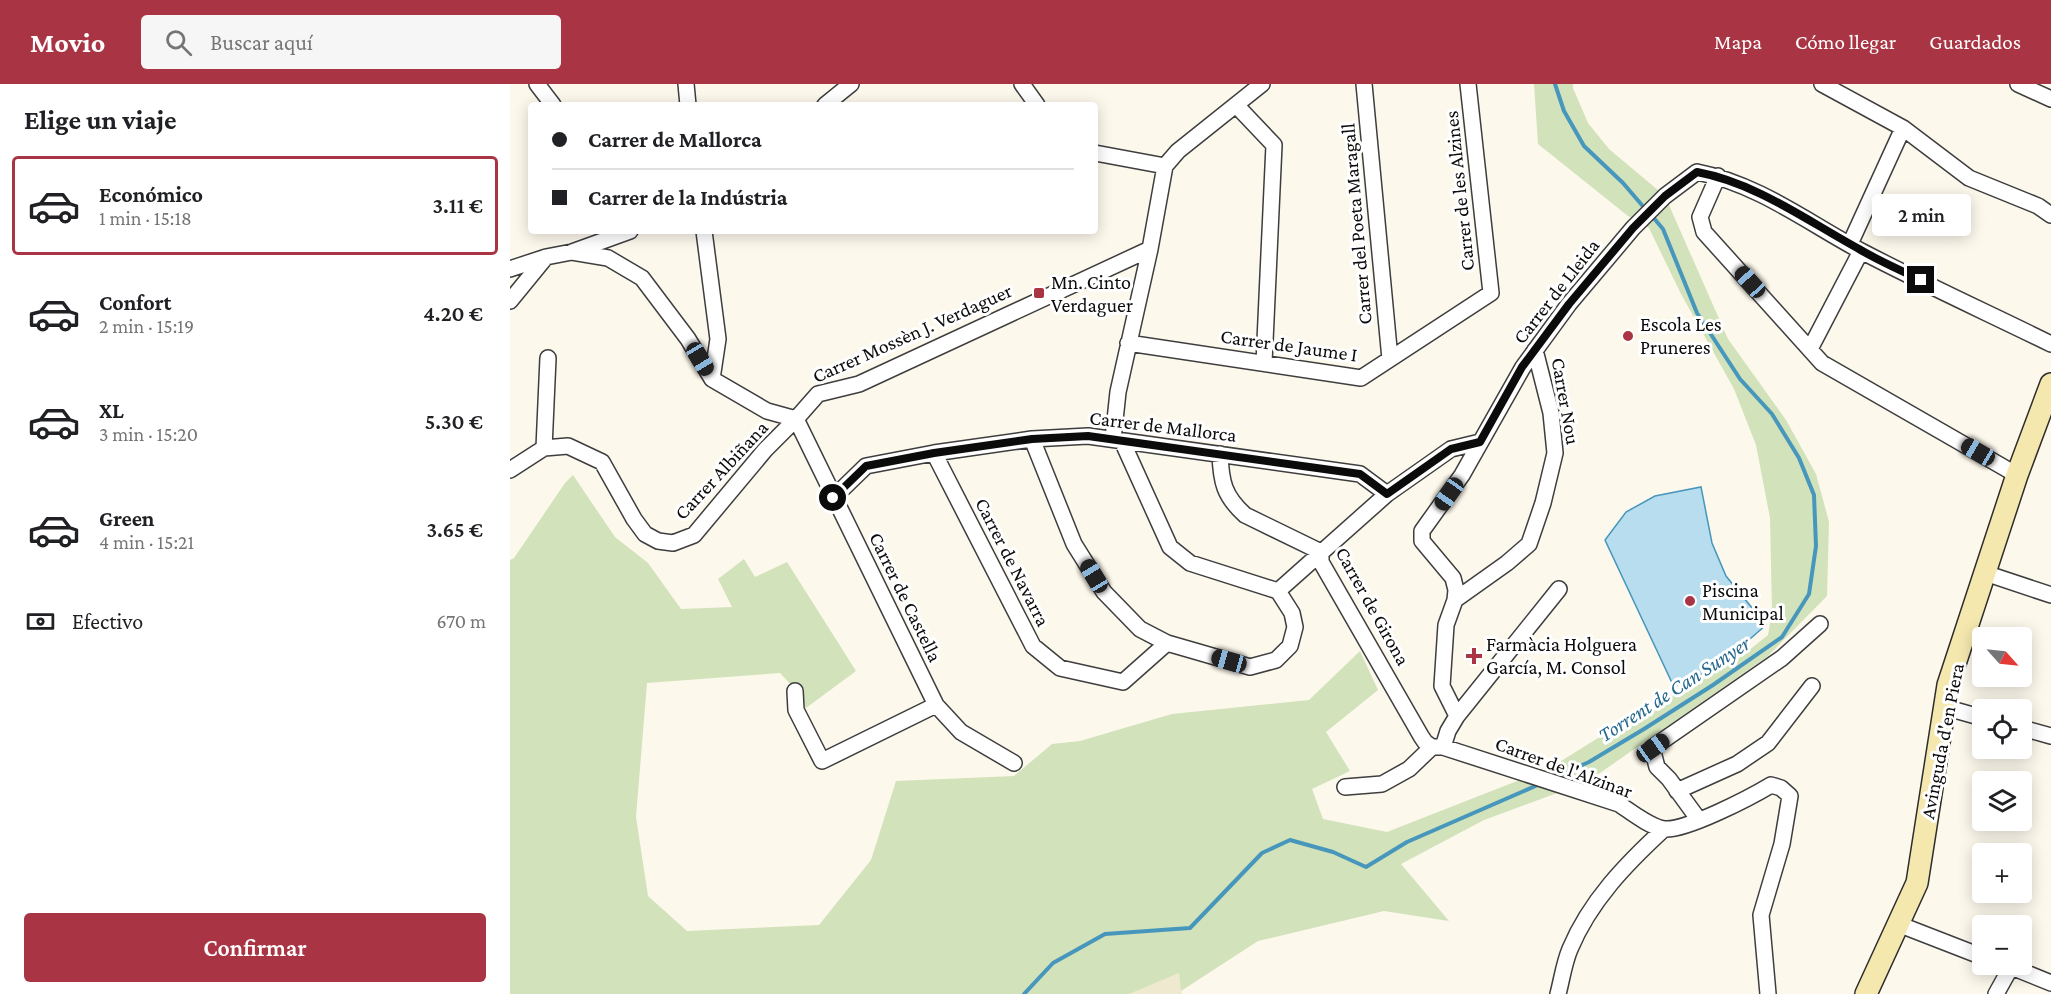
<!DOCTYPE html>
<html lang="es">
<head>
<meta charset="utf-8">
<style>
	body { margin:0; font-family:"Crimson Pro",serif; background:#f6f6f6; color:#202124; height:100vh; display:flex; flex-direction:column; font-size:22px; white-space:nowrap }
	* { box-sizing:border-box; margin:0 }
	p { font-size:20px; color:#757577 }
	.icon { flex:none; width:33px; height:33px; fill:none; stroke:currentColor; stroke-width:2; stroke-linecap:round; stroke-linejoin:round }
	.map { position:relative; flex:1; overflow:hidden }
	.sheet { display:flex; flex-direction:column; background:#fff; width:510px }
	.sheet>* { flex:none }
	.banner { position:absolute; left:18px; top:18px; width:570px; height:132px; border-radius:6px; box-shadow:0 3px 15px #0003; display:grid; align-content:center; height:132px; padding:0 24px; background:#fff }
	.needle { width:39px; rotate:117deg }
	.fabs { position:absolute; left:1462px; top:543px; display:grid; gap:12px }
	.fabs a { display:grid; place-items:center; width:60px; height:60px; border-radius:6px; background:#fff; box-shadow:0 3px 15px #0003; font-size:30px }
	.end { position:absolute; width:27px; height:27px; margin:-14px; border:8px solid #0b0b0b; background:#fff; box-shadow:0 0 0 3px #fff }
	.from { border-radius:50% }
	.bubble { position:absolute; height:42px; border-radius:6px; background:#fff; box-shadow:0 3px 15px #0003; font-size:20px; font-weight:600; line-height:42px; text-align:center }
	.car { position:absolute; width:18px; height:36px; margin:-18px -9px; border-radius:8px; box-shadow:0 0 4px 2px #0007; background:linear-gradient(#222 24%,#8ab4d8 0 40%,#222 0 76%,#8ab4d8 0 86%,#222 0) }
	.banner b { display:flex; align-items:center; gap:21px; height:57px; font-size:22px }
	.banner b+b { border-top:2px solid #e0e0e0 }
	.banner i { width:15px; height:15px; background:#202124 }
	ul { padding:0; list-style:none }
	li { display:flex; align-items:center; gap:18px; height:99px; margin:0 12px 9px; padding:0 12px; border:3px solid transparent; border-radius:6px }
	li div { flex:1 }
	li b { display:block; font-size:22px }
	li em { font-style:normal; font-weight:600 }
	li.selected { border-color:#a93544 }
	li>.icon { width:54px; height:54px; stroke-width:1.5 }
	h2 { padding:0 24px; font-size:27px; line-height:72px }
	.pay { display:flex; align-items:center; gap:15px; height:66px; padding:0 24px; font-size:22px }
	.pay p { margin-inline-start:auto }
	.button { display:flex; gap:12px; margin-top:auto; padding:12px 24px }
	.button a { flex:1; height:69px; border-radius:6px; background:#a93544; color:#fff; font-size:24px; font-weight:600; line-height:69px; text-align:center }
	header { display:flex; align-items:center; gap:36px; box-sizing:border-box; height:84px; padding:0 30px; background:#a93544; color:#fff }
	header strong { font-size:28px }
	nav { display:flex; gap:33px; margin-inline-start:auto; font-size:21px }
	.search { width:420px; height:54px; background:#f6f6f6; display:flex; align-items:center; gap:15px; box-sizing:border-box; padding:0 21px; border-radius:6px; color:#757577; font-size:22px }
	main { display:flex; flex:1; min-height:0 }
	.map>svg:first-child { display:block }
	.farmland { fill:#efeacf }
	.green { fill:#d2e2ba }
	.water { fill:#b7ddee; stroke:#4796bc; stroke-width:1.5 }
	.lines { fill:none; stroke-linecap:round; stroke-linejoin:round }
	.stream { stroke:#4796bc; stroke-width:4 }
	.street-casing { stroke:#3e3e3e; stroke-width:18 }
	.secondary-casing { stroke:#2d2d2d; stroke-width:24 }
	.street { stroke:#fff; stroke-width:15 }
	.secondary { stroke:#f5e8af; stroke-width:21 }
	.route { stroke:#0b0b0b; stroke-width:8 }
	.poi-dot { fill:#a93544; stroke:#fff; stroke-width:2 }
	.labels { text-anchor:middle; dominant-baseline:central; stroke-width:6; stroke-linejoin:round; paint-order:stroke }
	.street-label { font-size:20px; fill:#0b0b0b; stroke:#fff }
	.poi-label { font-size:20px; fill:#0b0b0b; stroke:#fff; text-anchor:start }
	.water-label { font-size:21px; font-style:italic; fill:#25678d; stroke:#fff }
</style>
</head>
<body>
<header>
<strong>Movio</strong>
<div class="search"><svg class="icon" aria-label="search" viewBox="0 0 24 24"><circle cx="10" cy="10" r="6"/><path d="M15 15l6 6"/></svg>Buscar aquí</div>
<nav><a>Mapa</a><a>Cómo llegar</a><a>Guardados</a></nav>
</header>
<main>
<section class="sheet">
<h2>Elige un viaje</h2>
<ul>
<li class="selected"><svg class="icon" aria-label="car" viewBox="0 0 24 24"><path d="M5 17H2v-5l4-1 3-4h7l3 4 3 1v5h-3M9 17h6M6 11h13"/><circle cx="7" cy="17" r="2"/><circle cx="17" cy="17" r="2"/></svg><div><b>Económico</b><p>1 min · 15:18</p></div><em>3.11 €</em></li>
<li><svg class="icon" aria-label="car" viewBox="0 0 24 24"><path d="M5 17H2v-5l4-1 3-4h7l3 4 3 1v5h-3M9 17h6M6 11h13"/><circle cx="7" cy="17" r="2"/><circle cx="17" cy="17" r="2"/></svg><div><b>Confort</b><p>2 min · 15:19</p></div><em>4.20 €</em></li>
<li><svg class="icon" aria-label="car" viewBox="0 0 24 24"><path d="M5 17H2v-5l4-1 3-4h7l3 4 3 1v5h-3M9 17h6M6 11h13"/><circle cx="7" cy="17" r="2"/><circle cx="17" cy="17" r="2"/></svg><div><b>XL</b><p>3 min · 15:20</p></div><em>5.30 €</em></li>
<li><svg class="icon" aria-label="car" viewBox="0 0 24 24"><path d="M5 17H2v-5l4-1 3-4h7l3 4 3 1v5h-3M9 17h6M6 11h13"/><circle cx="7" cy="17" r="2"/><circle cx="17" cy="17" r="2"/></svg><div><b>Green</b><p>4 min · 15:21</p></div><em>3.65 €</em></li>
</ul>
<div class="pay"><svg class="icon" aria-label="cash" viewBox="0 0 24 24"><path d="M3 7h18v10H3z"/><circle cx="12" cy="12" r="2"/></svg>Efectivo<p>670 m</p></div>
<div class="button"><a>Confirmar</a></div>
</section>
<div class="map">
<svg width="1541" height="910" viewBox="0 0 1541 910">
	<rect width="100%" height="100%" fill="#fdf8ec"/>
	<!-- farmland -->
	<path class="farmland" d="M669 889 672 910H615Z"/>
	<!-- green -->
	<path class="green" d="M1024 0H1063V4L1078 39 1099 65 1155 112 1218 255 1276 336 1306 390 1319 438 1317 512 1258 572 1077 698 974 736 891 780 939 837 874 827 748 857 671 907 669 889 619 910H0V476L4 474 55 399 63 391 105 453 138 479 171 525 222 523 208 495 234 475 245 493 277 478 346 587 296 624 286 606 270 589 137 599 126 733 138 812 177 847 309 841 361 776 386 697 504 692 542 660 570 657 662 630 799 616 850 567 868 606 816 648 840 687 802 705 813 735 877 748 1040 684 1112 639 1228 575 1258 551 1262 528 1260 434 1246 361 1224 305 1171 210 1139 144 1118 132 1028 60Z"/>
	<!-- water -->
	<path class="water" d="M1191 403 1202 459 1216 492 1256 541 1210 581 1164 603 1095 456 1116 428 1145 412Z"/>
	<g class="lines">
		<!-- stream -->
		<path class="stream" d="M1045 0 1054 27 1074 62 1113 99 1137 127
			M1043 694 1079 678 1134 645 1203 601 1272 553 1299 510 1306 462 1304 411 1289 374 1262 330 1230 295 1187 229 1153 145 1142 132
			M514 910 543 879 595 850 680 844 752 769 780 756 823 768 856 783 897 758 1030 700"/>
		<defs>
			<path id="street" d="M27 0 43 21
				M176 0 178 21
				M512 0 527 21
				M854 0 880 275
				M1312 0 1393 44 1459 94 1528 122 1541 131
				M1508 0 1541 15
				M315 21 341 0
				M726 21 764 61 754 279
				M585 69 655 82
				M1208 92 1190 133 1194 148 1312 279 1507 391
				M194 147 208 255 202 295
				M1340 160 1393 44
				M62 168 98 174 132 194 178 255 202 295 257 327 286 335
				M0 185 36 173 62 168 120 147
				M0 217 36 173
				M618 259 851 294 981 209 958 0
				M1300 265 1351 167
				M286 335 426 621 451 648 504 679
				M522 355 564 460 594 508 630 545 657 559 740 583 766 576 780 562 785 543 782 529 768 507
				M603 355 608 308 640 165 655 82 668 67 752 0
				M612 357 660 463 680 479 768 507
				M34 364 38 274
				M424 369 523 562 550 584 613 598 657 559
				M710 370C711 398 714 412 735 431L811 468
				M0 386 34 364 58 362 92 378 124 435 135 450 148 457 163 459 184 451 255 366 286 335 308 310 349 300 640 165
				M323 414 356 382 424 369 522 355 578 352 850 390 877 410
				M811 468V478L911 652 915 658 922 663
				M1475 489 1541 511
				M768 507 877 410 941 365 970 358
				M945 516 997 479 1019 460 1033 419 1045 369 1041 329 1025 266
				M285 607 286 626 312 677 426 621
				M1434 623 1473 634
				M947 632 932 602 936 541 945 516 946 506 943 494 912 457V447L952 391 1013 283 1059 220 1123 144 1155 112 1187 88C1248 100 1297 138 1351 167 1414 200 1478 229 1541 260
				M1512 644 1541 652
				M922 663H933L1109 720C1121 728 1140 743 1154 745 1176 747 1241 713 1261 701L1271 704 1280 712 1272 760 1251 831 1258 910
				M933 663 938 647 947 632 1049 505
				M835 703 872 700 899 685 922 663
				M1167 707 1227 680 1258 659 1302 602
				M1189 736 1159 695 1147 683 1142 664 1272 574 1310 540
				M1388 840 1473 873
				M1494 880 1541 899
				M1048 910C1052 895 1054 879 1060 865 1080 817 1116 780 1154 745
				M1486 910 1501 883"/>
			<path id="secondary" d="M1356 910 1407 799 1438 601 1507 391 1541 300"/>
		</defs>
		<!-- street casing -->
		<use href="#street" class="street-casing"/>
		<!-- secondary casing -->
		<use href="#secondary" class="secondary-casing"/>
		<!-- street -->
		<use href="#street" class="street"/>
		<!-- secondary -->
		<use href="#secondary" class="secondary"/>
	</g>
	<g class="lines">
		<!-- route -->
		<path class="route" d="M323 414 356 382 424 369 522 355 578 352 850 390 877 410 941 365 970 358 1012 283 1059 220 1123 144 1155 112 1187 88C1246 99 1296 136 1349 165 1369 177 1390 186 1411 196"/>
	</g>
	<!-- markers -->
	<g class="poi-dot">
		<rect x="523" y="203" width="12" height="12" rx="3"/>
		<circle cx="1118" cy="252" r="6"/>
		<circle cx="1180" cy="517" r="6"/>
		<path d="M961 563h6v6h6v6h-6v6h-6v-6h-6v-6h6z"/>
	</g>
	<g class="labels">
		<!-- street labels -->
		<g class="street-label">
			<text transform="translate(949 107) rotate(-96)">Carrer de les Alzines</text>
			<text transform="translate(846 140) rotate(-95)">Carrer del Poeta Maragall</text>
			<text transform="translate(1046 207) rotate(-52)">Carrer de Lleida</text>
			<text transform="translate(402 249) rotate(-24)">Carrer Mossèn J. Verdaguer</text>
			<text transform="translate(779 261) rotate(8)">Carrer de Jaume I</text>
			<text transform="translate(1056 317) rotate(80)">Carrer Nou</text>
			<text transform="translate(653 342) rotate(7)">Carrer de Mallorca</text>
			<text transform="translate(211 386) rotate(-47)">Carrer Albiñana</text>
			<text transform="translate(503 478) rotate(63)">Carrer de Navarra</text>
			<text transform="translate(396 513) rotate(64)">Carrer de Castella</text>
			<text transform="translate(863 522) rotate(61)">Carrer de Girona</text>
			<text transform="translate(1432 657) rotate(-79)">Avinguda d'en Piera</text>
			<text transform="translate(1054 683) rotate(20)">Carrer de l'Alzinar</text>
		</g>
		<!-- poi labels -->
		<g class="poi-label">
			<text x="541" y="198">Mn. Cinto<tspan x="541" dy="23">Verdaguer</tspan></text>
			<text x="1130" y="240">Escola Les<tspan x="1130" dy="23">Pruneres</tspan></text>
			<text x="1192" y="506">Piscina<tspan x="1192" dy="23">Municipal</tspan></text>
			<text x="976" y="560">Farmàcia Holguera<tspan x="976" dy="23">García, M. Consol</tspan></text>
		</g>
		<!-- water labels -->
		<g class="water-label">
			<text transform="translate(1164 605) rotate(-33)">Torrent de Can Sunyer</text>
		</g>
	</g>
</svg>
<div class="fabs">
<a><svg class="needle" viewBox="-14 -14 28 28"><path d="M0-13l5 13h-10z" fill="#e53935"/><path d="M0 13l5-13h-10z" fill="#757577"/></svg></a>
<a><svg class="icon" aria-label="locate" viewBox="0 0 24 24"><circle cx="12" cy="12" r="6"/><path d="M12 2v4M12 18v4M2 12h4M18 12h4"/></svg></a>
<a><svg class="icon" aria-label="layers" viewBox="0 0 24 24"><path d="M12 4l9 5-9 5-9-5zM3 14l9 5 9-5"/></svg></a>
<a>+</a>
<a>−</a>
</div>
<i class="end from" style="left:323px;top:414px"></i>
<i class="end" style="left:1411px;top:196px"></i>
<div class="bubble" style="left:1362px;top:110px;width:99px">2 min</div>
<i class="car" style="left:1240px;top:198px;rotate:318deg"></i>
<i class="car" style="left:190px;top:275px;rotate:149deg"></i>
<i class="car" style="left:1468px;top:368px;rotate:300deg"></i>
<i class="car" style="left:939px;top:410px;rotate:215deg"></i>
<i class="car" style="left:584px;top:492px;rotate:329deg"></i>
<i class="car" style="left:719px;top:577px;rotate:286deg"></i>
<i class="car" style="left:1143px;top:664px;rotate:55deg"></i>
<div class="banner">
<b><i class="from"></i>Carrer de Mallorca</b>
<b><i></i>Carrer de la Indústria</b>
</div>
</div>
</main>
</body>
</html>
